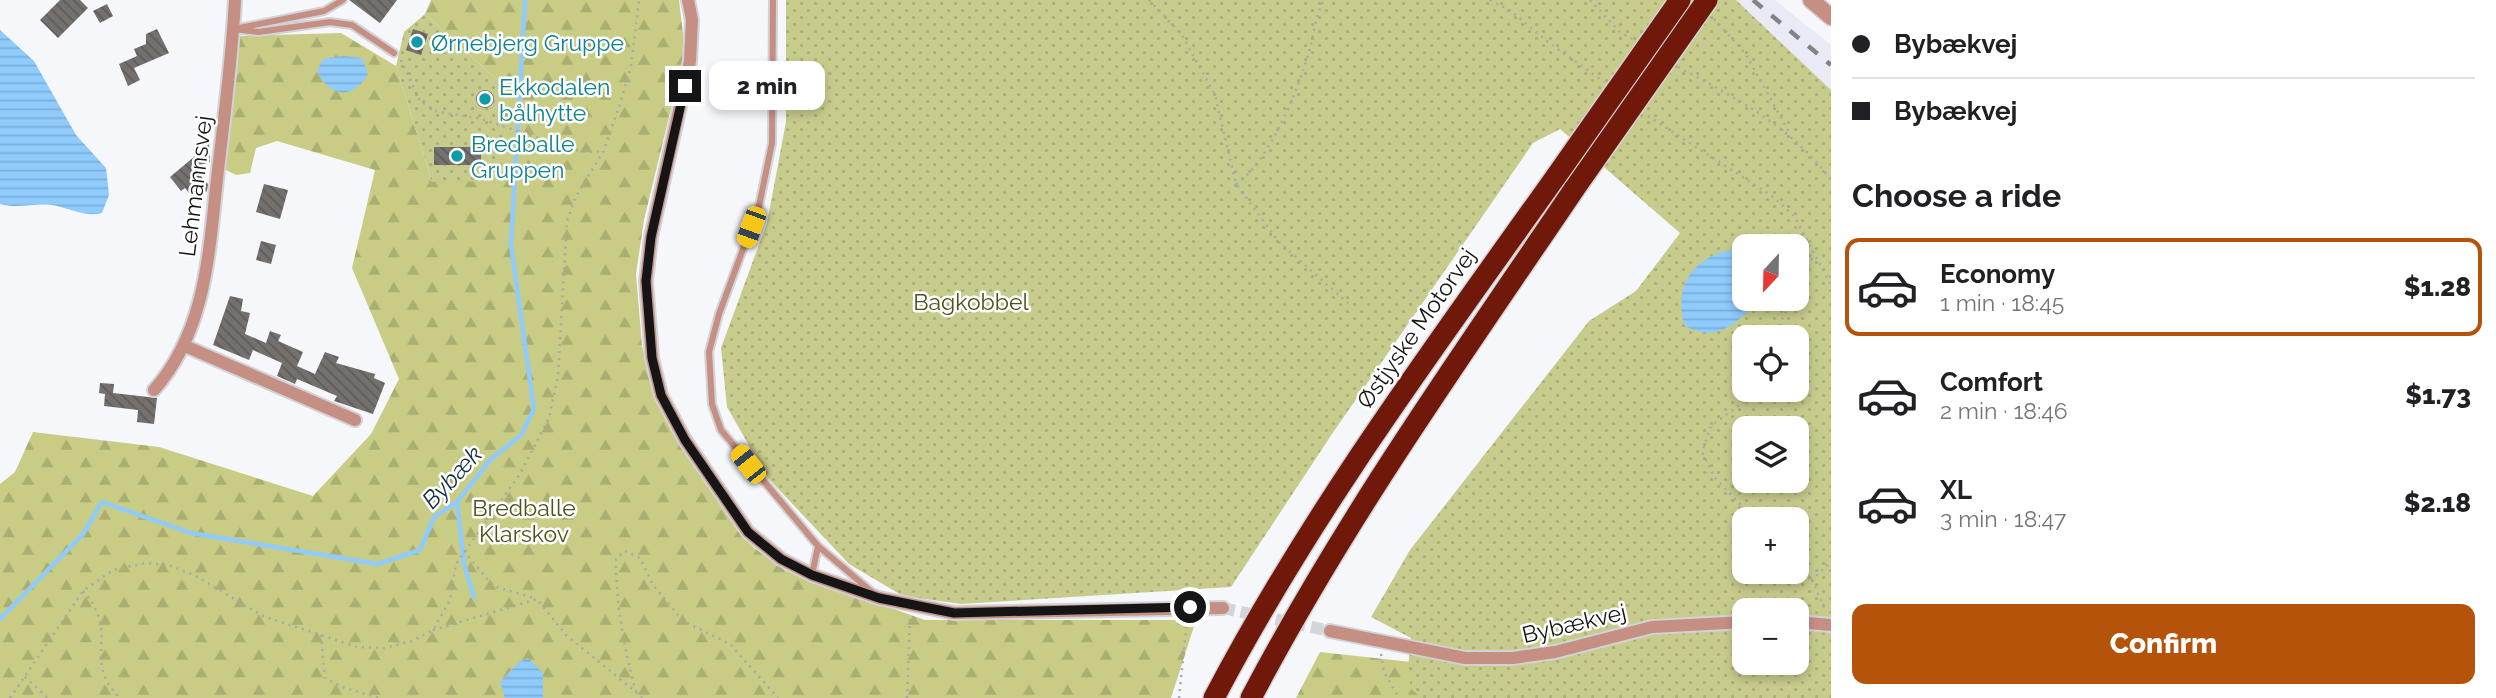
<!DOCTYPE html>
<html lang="en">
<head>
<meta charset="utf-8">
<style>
	body { margin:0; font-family:Raleway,sans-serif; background:#f2f2f2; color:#202124; height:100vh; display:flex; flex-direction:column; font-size:26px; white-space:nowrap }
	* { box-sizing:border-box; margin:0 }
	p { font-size:23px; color:#757577 }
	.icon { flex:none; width:38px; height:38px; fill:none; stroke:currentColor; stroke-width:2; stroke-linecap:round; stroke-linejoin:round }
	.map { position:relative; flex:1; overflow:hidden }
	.panel { display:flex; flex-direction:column; background:#fff; width:665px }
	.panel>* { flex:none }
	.top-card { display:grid; align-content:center; height:154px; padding:0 21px; background:#fff }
	.needle { width:46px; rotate:202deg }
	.buttons { position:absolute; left:1732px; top:234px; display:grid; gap:14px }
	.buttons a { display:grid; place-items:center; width:77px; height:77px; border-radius:14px; background:#fff; box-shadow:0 4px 10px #0003; font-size:35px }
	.end { position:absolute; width:32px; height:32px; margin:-16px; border:9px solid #151516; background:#fff; box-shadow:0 0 0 4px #fff }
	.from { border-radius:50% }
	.bubble { position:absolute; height:49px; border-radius:14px; background:#fff; box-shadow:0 4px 10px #0003; font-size:23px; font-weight:800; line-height:49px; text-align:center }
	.car { position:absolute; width:21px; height:42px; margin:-21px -10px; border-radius:9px; box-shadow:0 0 5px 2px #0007; background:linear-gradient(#f5c518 24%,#345 0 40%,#f5c518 0 76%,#345 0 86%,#f5c518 0) }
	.top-card b { display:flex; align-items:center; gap:24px; height:66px; font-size:26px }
	.top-card b+b { border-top:2px solid #e0e0e0 }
	.top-card i { width:18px; height:18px; background:#202124 }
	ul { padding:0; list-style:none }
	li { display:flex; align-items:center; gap:21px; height:98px; margin:0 14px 10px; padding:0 7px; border:4px solid transparent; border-radius:14px }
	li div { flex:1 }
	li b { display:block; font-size:26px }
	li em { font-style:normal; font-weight:800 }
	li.current { border-color:#b45309 }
	li>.icon { width:63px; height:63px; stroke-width:1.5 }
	h2 { padding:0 21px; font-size:32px; line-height:84px }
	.primary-button { display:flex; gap:14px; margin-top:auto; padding:14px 21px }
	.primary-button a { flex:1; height:80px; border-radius:14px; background:#b45309; color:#fff; font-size:28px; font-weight:800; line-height:80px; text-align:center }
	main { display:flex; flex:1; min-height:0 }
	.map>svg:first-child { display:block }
	.built { fill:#e9eaf6 }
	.forest { fill:url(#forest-firs) }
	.park { fill:url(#park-dots); fill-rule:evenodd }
	.water { fill:url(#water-rules) }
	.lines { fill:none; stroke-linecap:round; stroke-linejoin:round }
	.stream { stroke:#8fcbfd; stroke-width:4.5 }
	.building { fill:url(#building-back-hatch) }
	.minor-tunnel { stroke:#d4d5d9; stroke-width:12; stroke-dasharray:12 6; stroke-linecap:butt }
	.service-casing { stroke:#d2d3d6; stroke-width:10 }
	.minor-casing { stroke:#d2d3d6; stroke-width:16 }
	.tertiary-casing { stroke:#d2d3d6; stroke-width:19 }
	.motorway-casing { stroke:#d2d3d6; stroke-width:24 }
	.path { stroke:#a8a9ac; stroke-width:2.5; stroke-dasharray:2 5; stroke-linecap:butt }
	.service { stroke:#c68f84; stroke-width:6 }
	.minor { stroke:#c68f84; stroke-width:12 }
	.tertiary { stroke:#c68f84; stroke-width:16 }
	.motorway { stroke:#70190b; stroke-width:21 }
	.rail { stroke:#838386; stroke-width:4.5; stroke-dasharray:12 12; stroke-linecap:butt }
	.motorway-bridge-casing { stroke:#d2d3d6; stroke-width:24; stroke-linecap:butt }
	.motorway-bridge { stroke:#70190b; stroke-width:21 }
	.route { stroke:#151516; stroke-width:9 }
	.culture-dot { fill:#0f9aa8; stroke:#fff; stroke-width:2.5 }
	.labels { text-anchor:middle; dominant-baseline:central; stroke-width:5; stroke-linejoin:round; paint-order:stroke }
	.culture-label { font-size:23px; fill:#0d838f; stroke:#fff; text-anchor:start }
	.street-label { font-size:23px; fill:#151516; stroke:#fff }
	.park-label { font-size:23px; fill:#4f511b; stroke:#fff }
	.water-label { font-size:24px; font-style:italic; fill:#112c40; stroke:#fff }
</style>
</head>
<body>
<main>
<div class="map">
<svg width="1831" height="698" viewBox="0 0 1831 698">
	<defs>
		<pattern id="forest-firs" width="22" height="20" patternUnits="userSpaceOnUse" patternTransform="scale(1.75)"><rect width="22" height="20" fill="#c8cc84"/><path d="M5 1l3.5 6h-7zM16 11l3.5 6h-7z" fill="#abae71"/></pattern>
		<pattern id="park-dots" width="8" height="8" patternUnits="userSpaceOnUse" patternTransform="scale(1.75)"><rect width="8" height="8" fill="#c7cb8c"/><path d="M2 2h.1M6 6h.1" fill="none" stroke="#aaad78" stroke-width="1.8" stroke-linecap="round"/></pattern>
		<pattern id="water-rules" width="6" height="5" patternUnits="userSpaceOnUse" patternTransform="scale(1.75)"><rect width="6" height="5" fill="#8fcbfd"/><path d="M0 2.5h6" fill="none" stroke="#7aadd8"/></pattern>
		<pattern id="building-back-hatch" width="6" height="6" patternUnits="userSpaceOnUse" patternTransform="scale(1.75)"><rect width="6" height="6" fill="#74706d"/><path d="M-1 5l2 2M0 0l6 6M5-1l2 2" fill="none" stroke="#5e5b59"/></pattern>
	</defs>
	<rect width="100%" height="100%" fill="#f6f7fb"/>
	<!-- built -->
	<path class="built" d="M1736 0H1775L1831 45V90Z"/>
	<!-- forest -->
	<path class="forest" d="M431 0H679L685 51 644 220 636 274 642 346 656 396 753 547 786 571 925 620H1196L1171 698H0V484L15 472 33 432 159 447 313 496 371 434 399 379 352 268 375 170 277 141 256 148 250 173 236 175 224 169 240 36 341 33 396 66 432 182 506 88 425 14Z
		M1320 652 1457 667 1797 663 1831 698H1296Z"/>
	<!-- park -->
	<path class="park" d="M786 0H1736L1831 90V698H1422L1411 689 1408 667 1411 638 1371 617 1410 550 1589 321 1636 291 1680 233 1560 129 1533 143 1332 434 1231 587 961 604 903 596 849 564 767 477 727 407 721 348 767 223 786 122ZM1745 247H1797V299H1745ZM1745 338H1797V390H1745ZM1745 429H1797V481H1745ZM1745 520H1797V572H1745ZM1745 611H1797V663H1745Z
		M425 14 506 88 501 181 432 182 396 66 404 32Z"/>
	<!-- water -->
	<path class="water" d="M0 30 34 61 76 135 106 168 109 195 102 213C85 218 68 207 51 205 34 203 17 209 0 204Z
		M343 56 362 58 368 74C353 100 330 98 317 71L323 59Z
		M1730 250 1745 255V299H1752L1753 307C1731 328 1713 342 1684 325 1674 287 1691 259 1730 250Z
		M528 658 543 673V698H505L500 682 519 662Z"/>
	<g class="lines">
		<!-- stream -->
		<path class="stream" d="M457 502 464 564 474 597
			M0 619 83 534 102 502 191 533 378 564 420 550 434 517 457 502 490 460 521 435 534 409 511 245 525 0"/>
	</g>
	<!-- building -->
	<path class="building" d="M60 0H80L88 8 58 38 40 20Z
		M349 0H397L380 23Z
		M107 4 113 16 100 23 93 11Z
		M157 29 169 53 134 68 140 80 128 86 119 64 137 56 134 49 146 44V34Z
		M413 29 428 34 421 55 406 50Z
		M476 99a9 9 0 1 1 18 0a9 9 0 1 1-18 0Z
		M209 144 210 162 193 167 208 184 207 191 195 201 185 188 181 191 170 177 195 156 193 149Z
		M434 147H481V165H434Z
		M264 184 288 190 280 219 256 212Z
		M261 241 276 245 271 264 256 260Z
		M230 296 243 299 241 311 250 313 245 334 266 343 270 331 281 335 278 341 303 352 297 366 315 374 325 352 339 357 336 363 375 374 374 378 385 383 373 414 334 401 337 396 297 379 295 384 277 376 282 363 253 350 249 360 213 345Z
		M100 383 114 384 113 393 157 398 154 424 137 422 138 410 104 406 105 394 99 393Z"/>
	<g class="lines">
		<!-- minor-tunnel -->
		<path class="minor-tunnel" d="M1223 608 1330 631"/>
		<defs>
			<path id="service" d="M773 0 772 143 759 206 719 314 709 352 712 404 721 430 818 546 872 592
				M239 28 324 11 343 0
				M234 29 258 32 330 22 352 25 394 53
				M812 575 818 546"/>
			<path id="minor" d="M688 0 692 20 690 61 651 237 646 281 652 358 661 395 685 440 748 532 781 559 812 575 879 598 954 613 1223 608
				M185 346 355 420
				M154 390C208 329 209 247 218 170 225 113 232 57 235 0
				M1797 622 1831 625
				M1330 631 1465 658H1513L1555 652 1652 627 1745 622"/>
			<path id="tertiary" d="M1811 0 1831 17"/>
			<path id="motorway" d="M1214 698C1311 513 1436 345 1557 175
				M1251 698C1345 519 1462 355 1575 188"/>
		</defs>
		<!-- service casing -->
		<use href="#service" class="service-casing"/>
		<!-- minor casing -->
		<use href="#minor" class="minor-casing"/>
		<!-- tertiary casing -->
		<use href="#tertiary" class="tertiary-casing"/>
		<!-- motorway casing -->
		<use href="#motorway" class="motorway-casing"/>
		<!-- path -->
		<path class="path" d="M1149 0 1182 35 1215 95 1236 184 1279 242 1350 305
			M1490 0 1511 11 1548 42 1604 82
			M1590 0 1620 32 1634 40
			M1714 19 1745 53 1789 132
			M401 60 420 101 438 112 478 118 579 151 603 152
			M1678 67C1736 98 1791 126 1831 180
			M1648 116 1772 196 1794 216 1831 285
			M1236 184C1268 164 1299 88 1309 52 1314 35 1315 16 1324 0
			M1797 292 1813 256
			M1772 338 1793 299
			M1751 390 1749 398 1711 426 1702 452 1715 478 1755 520
			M464 551 493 586 534 598
			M1797 564 1812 580 1831 561
			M1812 580 1826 612
			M83 591C116 630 92 646 106 680 109 686 115 692 119 698
			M433 630 537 599 566 635 636 692C624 649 616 604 616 559L625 551 640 558 653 585 683 621 730 644 778 698
			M321 635 325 678 342 687 379 698
			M1381 654 1384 672 1399 698
			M25 677 48 698
			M636 692 642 698
			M10 698 83 591 113 570 146 563 168 565 194 575 263 616 357 647 385 648 412 641 433 630 450 600 456 564 520 474 549 418 558 376 567 221 576 196 603 152 620 104 631 66 639 0
			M907 698 910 617
			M1179 698 1187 620"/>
		<!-- service -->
		<use href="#service" class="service"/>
		<!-- minor -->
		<use href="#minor" class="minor"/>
		<!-- tertiary -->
		<use href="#tertiary" class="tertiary"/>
		<!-- motorway -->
		<use href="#motorway" class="motorway"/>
		<!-- rail -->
		<path class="rail" d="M1753 0 1831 65"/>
		<defs>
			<path id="motorway-bridge" d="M1557 175 1680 0
				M1575 188 1707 0"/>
		</defs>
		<!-- motorway-bridge casing -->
		<use href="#motorway-bridge" class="motorway-bridge-casing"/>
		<!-- motorway-bridge -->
		<use href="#motorway-bridge" class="motorway-bridge"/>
	</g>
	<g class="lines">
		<!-- route -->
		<path class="route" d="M685 86 651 237 646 281 652 358 661 395 685 440 748 532 781 559 812 575 879 598 954 613 1190 607"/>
	</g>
	<!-- markers -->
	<g class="culture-dot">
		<circle cx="417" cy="42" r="7"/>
		<circle cx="485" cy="99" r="7"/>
		<circle cx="457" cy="156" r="7"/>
	</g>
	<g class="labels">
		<!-- culture labels -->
		<g class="culture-label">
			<text x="431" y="42">Ørnebjerg Gruppe</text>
			<text x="499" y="86">Ekkodalen<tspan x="499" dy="26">bålhytte</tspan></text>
			<text x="471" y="143">Bredballe<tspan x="471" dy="26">Gruppen</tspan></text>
		</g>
		<!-- street labels -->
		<g class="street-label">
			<text transform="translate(195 186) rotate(-83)">Lehmannsvej</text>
			<text transform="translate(1416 328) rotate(-55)">Østjyske Motorvej</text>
			<text transform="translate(1574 623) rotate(-13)">Bybækvej</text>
		</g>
		<!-- park labels -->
		<g class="park-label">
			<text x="971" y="301">Bagkobbel</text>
			<text x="524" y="507">Bredballe<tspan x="524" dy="26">Klarskov</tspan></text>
		</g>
		<!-- water labels -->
		<g class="water-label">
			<text transform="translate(452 477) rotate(-47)">Bybæk</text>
		</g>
	</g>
</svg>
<div class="buttons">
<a><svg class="needle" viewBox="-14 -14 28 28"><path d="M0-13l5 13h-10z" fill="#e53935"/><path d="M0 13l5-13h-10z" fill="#757577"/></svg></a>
<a><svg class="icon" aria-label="locate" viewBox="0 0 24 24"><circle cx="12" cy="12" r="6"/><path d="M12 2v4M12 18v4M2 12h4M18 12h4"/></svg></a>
<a><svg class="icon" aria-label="layers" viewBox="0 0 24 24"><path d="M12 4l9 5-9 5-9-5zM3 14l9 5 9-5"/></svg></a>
<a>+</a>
<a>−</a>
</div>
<i class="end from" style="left:1190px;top:607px"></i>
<i class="end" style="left:685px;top:86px"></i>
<div class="bubble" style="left:709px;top:61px;width:116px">2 min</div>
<i class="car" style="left:751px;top:227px;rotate:200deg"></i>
<i class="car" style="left:748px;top:464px;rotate:322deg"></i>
</div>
<section class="panel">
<div class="top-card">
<b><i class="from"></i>Bybækvej</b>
<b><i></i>Bybækvej</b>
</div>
<h2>Choose a ride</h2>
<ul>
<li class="current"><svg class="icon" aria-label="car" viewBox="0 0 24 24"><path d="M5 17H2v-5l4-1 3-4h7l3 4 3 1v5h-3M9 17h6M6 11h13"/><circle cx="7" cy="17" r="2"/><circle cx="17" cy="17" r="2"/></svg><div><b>Economy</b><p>1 min · 18:45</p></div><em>$1.28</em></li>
<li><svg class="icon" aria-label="car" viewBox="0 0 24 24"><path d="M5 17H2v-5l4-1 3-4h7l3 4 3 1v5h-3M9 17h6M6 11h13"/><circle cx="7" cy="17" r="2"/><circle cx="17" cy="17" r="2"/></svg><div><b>Comfort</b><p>2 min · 18:46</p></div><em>$1.73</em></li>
<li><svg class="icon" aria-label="car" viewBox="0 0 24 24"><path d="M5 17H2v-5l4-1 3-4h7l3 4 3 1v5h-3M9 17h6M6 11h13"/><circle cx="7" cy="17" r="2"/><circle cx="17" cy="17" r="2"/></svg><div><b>XL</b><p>3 min · 18:47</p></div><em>$2.18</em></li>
</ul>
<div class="primary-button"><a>Confirm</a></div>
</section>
</main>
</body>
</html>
